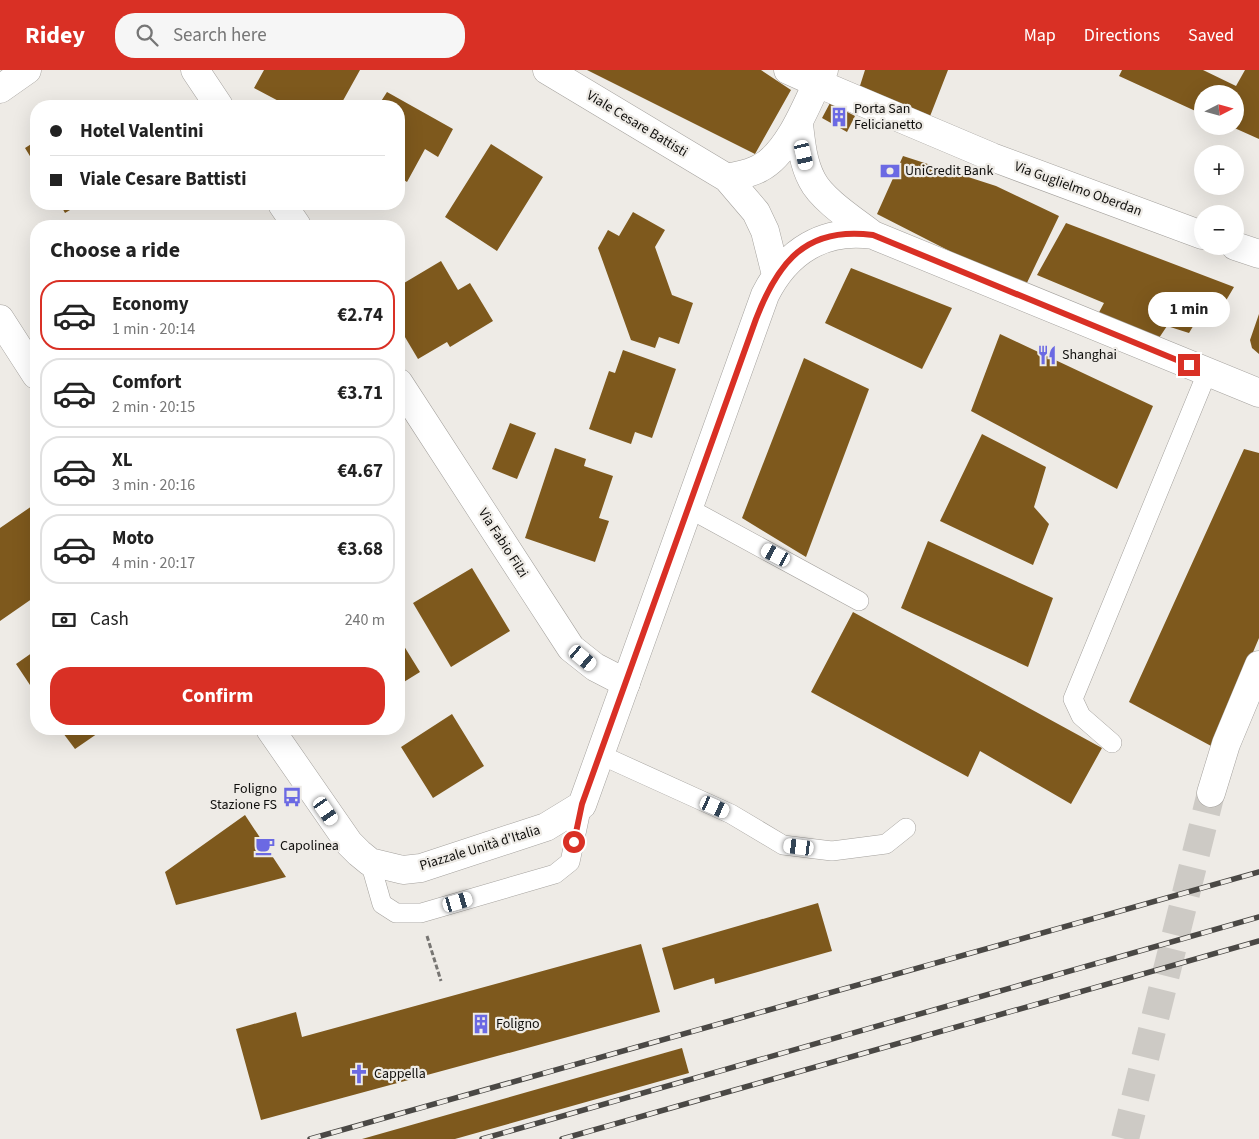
<!DOCTYPE html>
<html lang="en">
<head>
<meta charset="utf-8">
<style>
	body { margin:0; font-family:"Source Sans 3",sans-serif; background:#f6f6f6; color:#222; height:100vh; display:flex; flex-direction:column; font-size:19px; white-space:nowrap }
	* { box-sizing:border-box; margin:0 }
	p { font-size:16px; color:#767676 }
	.icon { flex:none; width:28px; height:28px; fill:none; stroke:currentColor; stroke-width:2; stroke-linecap:round; stroke-linejoin:round }
	.map { position:relative; flex:1; overflow:hidden }
	.details { position:absolute; left:30px; top:150px; width:375px; height:515px; display:flex; flex-direction:column; background:#fff; border-radius:20px; box-shadow:0 5px 20px #0002 }
	.details>* { flex:none }
	.banner { position:absolute; left:30px; top:30px; width:375px; height:110px; border-radius:20px; box-shadow:0 5px 20px #0002; display:grid; align-content:center; height:110px; padding:0 20px; background:#fff }
	.needle { width:32px; rotate:84deg }
	.controls { position:absolute; left:1194px; top:15px; display:grid; gap:10px }
	.controls a { display:grid; place-items:center; width:50px; height:50px; border-radius:50%; background:#fff; box-shadow:0 5px 20px #0002; font-size:25px }
	.end { position:absolute; width:22px; height:22px; margin:-11px; border:6px solid #d93025; background:#fff; box-shadow:0 0 0 2px #fff }
	.from { border-radius:50% }
	.bubble { position:absolute; height:35px; border-radius:18px; background:#fff; box-shadow:0 5px 20px #0002; font-size:16px; font-weight:700; line-height:35px; text-align:center }
	.car { position:absolute; width:15px; height:30px; margin:-15px -8px; border-radius:6px; box-shadow:0 0 4px 1px #0007; background:linear-gradient(#fff 24%,#345 0 40%,#fff 0 76%,#345 0 86%,#fff 0) }
	.banner b { display:flex; align-items:center; gap:18px; height:48px; font-size:19px }
	.banner b+b { border-top:1px solid #e0e0e0 }
	.banner i { width:12px; height:12px; background:#222 }
	ul { padding:0; list-style:none }
	li { display:flex; align-items:center; gap:15px; height:70px; margin:0 10px 8px; padding:0 10px; border:2px solid #e0e0e0; border-radius:20px }
	li div { flex:1 }
	li b { display:block; font-size:19px }
	li em { font-style:normal; font-weight:700 }
	li.on { border-color:#d93025 }
	li>.icon { width:45px; height:45px; stroke-width:1.5 }
	h2 { padding:0 20px; font-size:22px; line-height:60px }
	.pay { display:flex; align-items:center; gap:12px; height:55px; padding:0 20px; font-size:19px }
	.pay p { margin-inline-start:auto }
	.primary-button { display:flex; gap:10px; margin-top:auto; padding:10px 20px }
	.primary-button a { flex:1; height:58px; border-radius:20px; background:#d93025; color:#fff; font-size:20px; font-weight:700; line-height:58px; text-align:center }
	header { display:flex; align-items:center; gap:30px; box-sizing:border-box; height:70px; padding:0 25px; background:#d93025; color:#fff }
	header strong { font-size:24px }
	nav { display:flex; gap:28px; margin-inline-start:auto; font-size:18px }
	.search { width:350px; height:45px; background:#f6f6f6; display:flex; align-items:center; gap:12px; box-sizing:border-box; padding:0 18px; border-radius:20px; color:#767676; font-size:19px }
	.map>svg:first-child { display:block }
	.building { fill:#7e591d }
	.lines { fill:none; stroke-linecap:round; stroke-linejoin:round }
	.minor-tunnel { stroke:#cdcac5; stroke-width:28; stroke-dasharray:28 14; stroke-linecap:butt }
	.service-casing { stroke:#a4a19d; stroke-width:20 }
	.minor-casing { stroke:#a4a19d; stroke-width:29 }
	.secondary-casing { stroke:#a4a19d; stroke-width:29 }
	.path { stroke:#777572; stroke-width:3; stroke-dasharray:5 2.5; stroke-linecap:butt }
	.service { stroke:#fff; stroke-width:19 }
	.minor { stroke:#fff; stroke-width:28 }
	.secondary { stroke:#fff; stroke-width:28 }
	.rail-casing { stroke:#4a4845; stroke-width:5.5 }
	.rail { stroke:#eeebe6; stroke-width:4; stroke-dasharray:11; stroke-linecap:butt }
	.route { stroke:#d93025; stroke-width:6 }
	.labels { text-anchor:middle; dominant-baseline:central; stroke-width:4.5; stroke-linejoin:round; paint-order:stroke }
	.poi-label { font-size:14px; fill:#0f0e0c; stroke:#eeebe6; text-anchor:start }
	.street-label { font-size:14px; fill:#0f0e0c; stroke:#eeebe6 }
</style>
</head>
<body>
<header>
<strong>Ridey</strong>
<div class="search"><svg class="icon" aria-label="search" viewBox="0 0 24 24"><circle cx="10" cy="10" r="6"/><path d="M15 15l6 6"/></svg>Search here</div>
<nav><a>Map</a><a>Directions</a><a>Saved</a></nav>
</header>
<div class="map">
<svg width="1259" height="1069" viewBox="0 0 1259 1069">
	<rect width="100%" height="100%" fill="#eeebe6"/>
	<!-- building -->
	<path class="building" d="M264 0H360L340 36H288L254 18Z
		M587 0H761L791 20 755 84Z
		M865 0H948L927 54 858 22Z
		M1122 0H1203L1236 16 1245 0H1259V69L1230 56H1235V24H1202V44L1119 6Z
		M387 22 453 59 438 87 425 79 407 112 399 107V36H378Z
		M830 33 855 46 847 62 822 48Z
		M36 71V96L25 78Z
		M491 74 543 107 497 181 445 147Z
		M903 86 996 116 1059 146 1024 219 877 144Z
		M60 134H80L65 143Z
		M633 142 665 160 655 177 672 225 693 233 679 274 659 267 655 278 631 270 598 178 608 160 619 166Z
		M1066 153 1234 217 1224 234 1210 228 1189 263 1167 256 1157 271 1096 248 1104 233 1037 205Z
		M441 191 458 220 470 213 493 251 450 277 447 272 418 289 399 257V216Z
		M851 198 952 238 922 299 825 253Z
		M1259 244V284L1252 278 1250 270Z
		M1000 264 1153 336 1117 419 971 341Z
		M623 280 676 299 652 368 635 362 631 374 589 359 609 301 615 303Z
		M804 288 869 319 806 487 742 448Z
		M510 353 536 363 517 409 492 399Z
		M982 364 1046 397 1034 437 1049 454 1033 495 940 451Z
		M555 378 586 389 584 396 613 406 599 448 609 451 595 492 525 468Z
		M1244 379 1259 383V568L1213 677 1129 632Z
		M32 436 36 442V526L0 551V458Z
		M928 471 1053 528 1028 597 901 538Z
		M472 498 510 561 451 597 413 533Z
		M853 542 1102 678 1071 734 980 681 968 707 811 622Z
		M399 568 420 602 399 615Z
		M36 580V624L16 594Z
		M452 644 484 696 433 728 401 677Z
		M60 659H104L75 679Z
		M245 745 286 807 176 835 165 802Z
		M818 833 832 881 715 914 714 908 674 920 662 878Z
		M641 874 660 942 261 1050 236 959 296 942 302 967Z
		M682 978 689 1003 455 1069H362Z"/>
	<g class="lines">
		<!-- minor-tunnel -->
		<path class="minor-tunnel" d="M1125 1069 1211 723"/>
		<defs>
			<path id="service" d="M688 438 859 531
				M1112 673 1081 646 1073 629 1207 303
				M601 685 731 744 783 775 832 781 886 774 906 758
				M370 792 382 834 396 843H421L555 804 570 792 582 735"/>
			<path id="minor" d="M195 0 219 36
				M788 0 817 13 824 0
				M0 19 27 0
				M282 134 297 156
				M399 313 571 578 595 597 626 613
				M1211 723 1226 674 1259 595"/>
			<path id="secondary" d="M547 0 727 108 756 142 765 161 776 205
				M799 54C801 73 803 93 812 110 822 130 855 151 873 165
				M727 108C739 105 750 104 760 98 787 84 805 39 817 13L992 87 1202 165
				M1235 176 1259 184
				M0 249 36 305
				M270 659 349 773 359 783 370 792 403 800 421 798 546 757 582 735 765 225C787 181 824 158 873 165L1259 323"/>
		</defs>
		<!-- service casing -->
		<use href="#service" class="service-casing"/>
		<!-- minor casing -->
		<use href="#minor" class="minor-casing"/>
		<!-- secondary casing -->
		<use href="#secondary" class="secondary-casing"/>
		<!-- path -->
		<path class="path" d="M427 866 441 911"/>
		<!-- service -->
		<use href="#service" class="service"/>
		<!-- minor -->
		<use href="#minor" class="minor"/>
		<!-- secondary -->
		<use href="#secondary" class="secondary"/>
		<defs>
			<path id="rail" d="M310 1069 1259 802
				M482 1069 1259 847
				M562 1069 1259 871"/>
		</defs>
		<!-- rail casing -->
		<use href="#rail" class="rail-casing"/>
		<!-- rail -->
		<use href="#rail" class="rail"/>
	</g>
	<g class="lines">
		<!-- route -->
		<path class="route" d="M574 772 582 734 756 249C778 192 806 156 873 165L1189 295"/>
	</g>
	<!-- icons -->
	<defs>
		<symbol id="building-bare" viewBox="-9 -9 18 18"><path d="M-4-6H4V6H1V3H-1V6H-4ZM-2.5-4.3h1.7v1.8h-1.7ZM.8-4.3h1.7v1.8H.8ZM-2.5-1h1.7V.8h-1.7ZM.8-1h1.7V.8H.8Z" fill="#6b69e3" stroke="#eeebe6" stroke-width="2.5" paint-order="stroke"/></symbol>
		<symbol id="bank-bare" viewBox="-9 -9 18 18"><path d="M-6-4H6V4H-6ZM0-2.3a2.3 2.3 0 1 0 0 4.6a2.3 2.3 0 1 0 0-4.6Z" fill="#6b69e3" stroke="#eeebe6" stroke-width="2.5" paint-order="stroke"/></symbol>
		<symbol id="restaurant-bare" viewBox="-9 -9 18 18"><path d="M-5-6h1v4h1v-4h1v4h1v-4h1v5L-1.5 .5V6h-2V.5L-5-1ZM5-6V6H3V1.5H1.5Q1.5-4 5-6Z" fill="#6b69e3" stroke="#eeebe6" stroke-width="2.5" paint-order="stroke"/></symbol>
		<symbol id="bus-bare" viewBox="-9 -9 18 18"><path d="M-5-6H5V4H4V6H2V4H-2V6H-4V4H-5ZM-3.5-4V0h7V-4ZM-3.5 1.2v1.5H-2V1.2ZM2 1.2v1.5H3.5V1.2Z" fill="#6b69e3" stroke="#eeebe6" stroke-width="2.5" paint-order="stroke"/></symbol>
		<symbol id="cafe-bare" viewBox="-9 -9 18 18"><path d="M-5.5-4.5H6V0H3Q3 3.5 0 3.5H-2.5Q-5.5 3.5-5.5 0ZM3-3.2v2h1.7v-2ZM-6 4.5H4V6H-6Z" fill="#6b69e3" stroke="#eeebe6" stroke-width="2.5" paint-order="stroke"/></symbol>
		<symbol id="church-bare" viewBox="-9 -9 18 18"><path d="M-1.2-6h2.4v3.5h3.3v2.4h-3.3V6h-2.4V-.1h-3.3v-2.4h3.3Z" fill="#6b69e3" stroke="#eeebe6" stroke-width="2.5" paint-order="stroke"/></symbol>
	</defs>
	<g fill-rule="evenodd">
		<use href="#building-bare" x="825" y="33" width="28" height="28"/>
		<use href="#bank-bare" x="876" y="87" width="28" height="28"/>
		<use href="#restaurant-bare" x="1033" y="271" width="28" height="28"/>
		<use href="#bus-bare" x="278" y="713" width="28" height="28"/>
		<use href="#cafe-bare" x="251" y="762" width="28" height="28"/>
		<use href="#building-bare" x="467" y="940" width="28" height="28"/>
		<use href="#church-bare" x="345" y="990" width="28" height="28"/>
	</g>
	<g class="labels">
		<!-- poi labels -->
		<g class="poi-label">
			<text x="854" y="39">Porta San<tspan x="854" dy="16">Felicianetto</tspan></text>
			<text x="905" y="101">UniCredit Bank</text>
			<text x="1062" y="285">Shanghai</text>
			<text x="277" y="719" text-anchor="end">Foligno<tspan x="277" dy="16">Stazione FS</tspan></text>
			<text x="280" y="776">Capolinea</text>
			<text x="496" y="954">Foligno</text>
			<text x="374" y="1004">Cappella</text>
		</g>
		<!-- street labels -->
		<g class="street-label">
			<text transform="translate(637 54) rotate(31)">Viale Cesare Battisti</text>
			<text transform="translate(1078 119) rotate(20)">Via Guglielmo Oberdan</text>
			<text transform="translate(503 473) rotate(57)">Via Fabio Filzi</text>
			<text transform="translate(480 778) rotate(-17)">Piazzale Unità d'Italia</text>
		</g>
	</g>
</svg>
<div class="controls">
<a><svg class="needle" viewBox="-14 -14 28 28"><path d="M0-13l5 13h-10z" fill="#e53935"/><path d="M0 13l5-13h-10z" fill="#767676"/></svg></a>
<a>+</a>
<a>−</a>
</div>
<i class="end from" style="left:574px;top:772px"></i>
<i class="end" style="left:1189px;top:295px"></i>
<div class="bubble" style="left:1148px;top:222px;width:82px">1 min</div>
<i class="car" style="left:804px;top:85px;rotate:167deg"></i>
<i class="car" style="left:776px;top:485px;rotate:298deg"></i>
<i class="car" style="left:583px;top:588px;rotate:130deg"></i>
<i class="car" style="left:715px;top:737px;rotate:114deg"></i>
<i class="car" style="left:326px;top:741px;rotate:145deg"></i>
<i class="car" style="left:799px;top:777px;rotate:277deg"></i>
<i class="car" style="left:458px;top:832px;rotate:74deg"></i>
<div class="banner">
<b><i class="from"></i>Hotel Valentini</b>
<b><i></i>Viale Cesare Battisti</b>
</div>
<section class="details">
<h2>Choose a ride</h2>
<ul>
<li class="on"><svg class="icon" aria-label="car" viewBox="0 0 24 24"><path d="M5 17H2v-5l4-1 3-4h7l3 4 3 1v5h-3M9 17h6M6 11h13"/><circle cx="7" cy="17" r="2"/><circle cx="17" cy="17" r="2"/></svg><div><b>Economy</b><p>1 min · 20:14</p></div><em>€2.74</em></li>
<li><svg class="icon" aria-label="car" viewBox="0 0 24 24"><path d="M5 17H2v-5l4-1 3-4h7l3 4 3 1v5h-3M9 17h6M6 11h13"/><circle cx="7" cy="17" r="2"/><circle cx="17" cy="17" r="2"/></svg><div><b>Comfort</b><p>2 min · 20:15</p></div><em>€3.71</em></li>
<li><svg class="icon" aria-label="car" viewBox="0 0 24 24"><path d="M5 17H2v-5l4-1 3-4h7l3 4 3 1v5h-3M9 17h6M6 11h13"/><circle cx="7" cy="17" r="2"/><circle cx="17" cy="17" r="2"/></svg><div><b>XL</b><p>3 min · 20:16</p></div><em>€4.67</em></li>
<li><svg class="icon" aria-label="car" viewBox="0 0 24 24"><path d="M5 17H2v-5l4-1 3-4h7l3 4 3 1v5h-3M9 17h6M6 11h13"/><circle cx="7" cy="17" r="2"/><circle cx="17" cy="17" r="2"/></svg><div><b>Moto</b><p>4 min · 20:17</p></div><em>€3.68</em></li>
</ul>
<div class="pay"><svg class="icon" aria-label="cash" viewBox="0 0 24 24"><path d="M3 7h18v10H3z"/><circle cx="12" cy="12" r="2"/></svg>Cash<p>240 m</p></div>
<div class="primary-button"><a>Confirm</a></div>
</section>
</div>
</body>
</html>
